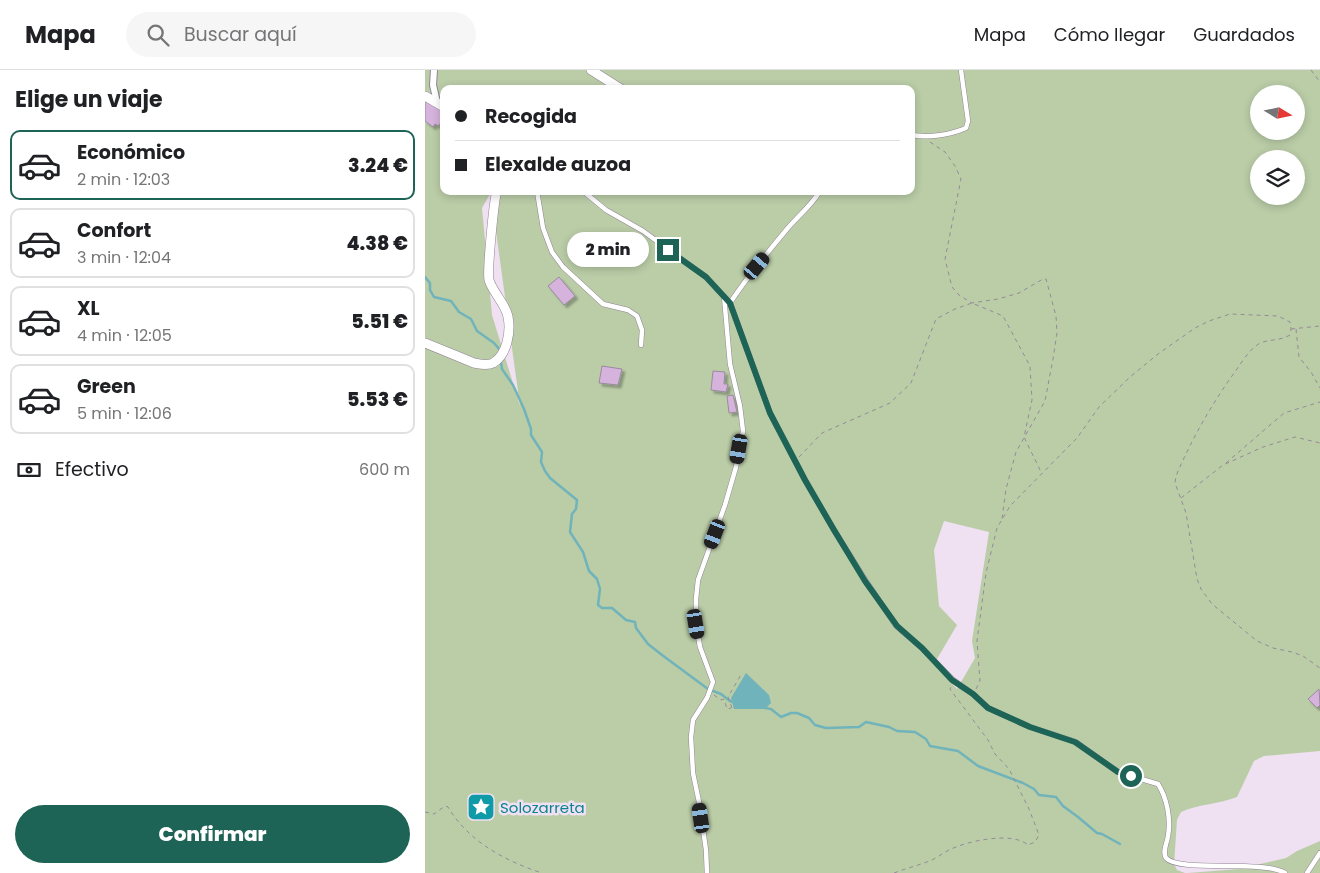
<!DOCTYPE html>
<html lang="es">
<head>
<meta charset="utf-8">
<style>
	body { margin:0; font-family:Poppins,sans-serif; background:#f6f6f6; color:#202124; height:100vh; display:flex; flex-direction:column; font-size:19px; white-space:nowrap }
	* { box-sizing:border-box; margin:0 }
	p { font-size:16px; color:#757577 }
	.icon { flex:none; width:28px; height:28px; fill:none; stroke:currentColor; stroke-width:2; stroke-linecap:round; stroke-linejoin:round }
	.map { position:relative; flex:1; overflow:hidden }
	.sheet { display:flex; flex-direction:column; background:#fff; width:425px }
	.sheet>* { flex:none }
	.top-card { position:absolute; left:15px; top:15px; width:475px; height:110px; border-radius:10px; box-shadow:0 2px 8px #0003; display:grid; align-content:center; height:110px; padding:0 15px; background:#fff }
	.needle { width:32px; rotate:100deg }
	.fabs { position:absolute; left:825px; top:15px; display:grid; gap:10px }
	.fabs a { display:grid; place-items:center; width:55px; height:55px; border-radius:50%; background:#fff; box-shadow:0 2px 8px #0003; font-size:25px }
	.end { position:absolute; width:22px; height:22px; margin:-11px; border:6px solid #1d6356; background:#fff; box-shadow:0 0 0 2px #fff }
	.from { border-radius:50% }
	.bubble { position:absolute; height:35px; border-radius:18px; background:#fff; box-shadow:0 2px 8px #0003; font-size:16px; font-weight:800; line-height:35px; text-align:center }
	.car { position:absolute; width:15px; height:30px; margin:-15px -8px; border-radius:6px; box-shadow:0 0 4px 1px #0007; background:linear-gradient(#222 24%,#8ab4d8 0 40%,#222 0 76%,#8ab4d8 0 86%,#222 0) }
	.top-card b { display:flex; align-items:center; gap:18px; height:48px; font-size:19px }
	.top-card b+b { border-top:1px solid #e0e0e0 }
	.top-card i { width:12px; height:12px; background:#202124 }
	ul { padding:0; list-style:none }
	li { display:flex; align-items:center; gap:15px; height:70px; margin:0 10px 8px; padding:0 5px; border:2px solid #e0e0e0; border-radius:10px }
	li div { flex:1 }
	li b { display:block; font-size:19px }
	li em { font-style:normal; font-weight:800 }
	li.current { border-color:#1d6356 }
	li>.icon { width:45px; height:45px; stroke-width:1.5 }
	h2 { padding:0 15px; font-size:22px; line-height:60px }
	.pay { display:flex; align-items:center; gap:12px; height:55px; padding:0 15px; font-size:19px }
	.pay p { margin-inline-start:auto }
	.button { display:flex; gap:10px; margin-top:auto; padding:10px 15px }
	.button a { flex:1; height:58px; border-radius:30px; background:#1d6356; color:#fff; font-size:20px; font-weight:800; line-height:58px; text-align:center }
	header { display:flex; align-items:center; gap:30px; box-sizing:border-box; height:70px; padding:0 25px; background:#fff; border-bottom:1px solid #e0e0e0 }
	header strong { font-size:24px }
	nav { display:flex; gap:28px; margin-inline-start:auto; font-size:18px }
	.search { width:350px; height:45px; background:#f6f6f6; display:flex; align-items:center; gap:12px; box-sizing:border-box; padding:0 18px; border-radius:28px; color:#757577; font-size:19px }
	main { display:flex; flex:1; min-height:0 }
	.map>svg:first-child { display:block }
	.green { fill:#bacda7; fill-rule:evenodd }
	.water { fill:#71b3ba }
	.lines { fill:none; stroke-linecap:round; stroke-linejoin:round }
	.stream { stroke:#71b3ba; stroke-width:2.5 }
	.building { fill:#d5b3dc; stroke:#998b9c; filter:url(#shadow) }
	.service-casing { stroke:#928495; stroke-width:5.5 }
	.pedestrian-casing { stroke:#928495; stroke-width:8 }
	.minor-casing { stroke:#928495; stroke-width:10 }
	.path { stroke:#958a97; stroke-width:1; stroke-dasharray:4 4; stroke-linecap:butt }
	.service { stroke:#fff; stroke-width:4.5 }
	.pedestrian { stroke:#fff; stroke-width:6 }
	.minor { stroke:#fff; stroke-width:9 }
	.route { stroke:#1d6356; stroke-width:6 }
	.labels { text-anchor:middle; dominant-baseline:central; stroke-width:5; stroke-linejoin:round; paint-order:stroke }
	.culture-label { font-size:15px; fill:#0d838f; stroke:#efe0f2; text-anchor:start }
</style>
</head>
<body>
<header>
<strong>Mapa</strong>
<div class="search"><svg class="icon" aria-label="search" viewBox="0 0 24 24"><circle cx="10" cy="10" r="6"/><path d="M15 15l6 6"/></svg>Buscar aquí</div>
<nav><a>Mapa</a><a>Cómo llegar</a><a>Guardados</a></nav>
</header>
<main>
<section class="sheet">
<h2>Elige un viaje</h2>
<ul>
<li class="current"><svg class="icon" aria-label="car" viewBox="0 0 24 24"><path d="M5 17H2v-5l4-1 3-4h7l3 4 3 1v5h-3M9 17h6M6 11h13"/><circle cx="7" cy="17" r="2"/><circle cx="17" cy="17" r="2"/></svg><div><b>Económico</b><p>2 min · 12:03</p></div><em>3.24 €</em></li>
<li><svg class="icon" aria-label="car" viewBox="0 0 24 24"><path d="M5 17H2v-5l4-1 3-4h7l3 4 3 1v5h-3M9 17h6M6 11h13"/><circle cx="7" cy="17" r="2"/><circle cx="17" cy="17" r="2"/></svg><div><b>Confort</b><p>3 min · 12:04</p></div><em>4.38 €</em></li>
<li><svg class="icon" aria-label="car" viewBox="0 0 24 24"><path d="M5 17H2v-5l4-1 3-4h7l3 4 3 1v5h-3M9 17h6M6 11h13"/><circle cx="7" cy="17" r="2"/><circle cx="17" cy="17" r="2"/></svg><div><b>XL</b><p>4 min · 12:05</p></div><em>5.51 €</em></li>
<li><svg class="icon" aria-label="car" viewBox="0 0 24 24"><path d="M5 17H2v-5l4-1 3-4h7l3 4 3 1v5h-3M9 17h6M6 11h13"/><circle cx="7" cy="17" r="2"/><circle cx="17" cy="17" r="2"/></svg><div><b>Green</b><p>5 min · 12:06</p></div><em>5.53 €</em></li>
</ul>
<div class="pay"><svg class="icon" aria-label="cash" viewBox="0 0 24 24"><path d="M3 7h18v10H3z"/><circle cx="12" cy="12" r="2"/></svg>Efectivo<p>600 m</p></div>
<div class="button"><a>Confirmar</a></div>
</section>
<div class="map">
<svg width="895" height="803" viewBox="0 0 895 803">
	<defs>
		<filter id="shadow"><feDropShadow dx="3" dy="3" stdDeviation="1" flood-color="#0004"/></filter>
	</defs>
	<rect width="100%" height="100%" fill="#efe0f2"/>
	<!-- green -->
	<path class="green" d="M0 0H895V681L839 686 829 691 812 727C794 734 774 734 756 742L752 750 749 794 752 800 760 803H0ZM19 19H486V121H19ZM834 24H871V61H834ZM834 89H871V126H834ZM65 124 66 125 95 336 67 245 57 138ZM519 451 564 462 547 571 550 588 532 619 509 594 532 555 514 536 509 480Z
		M895 771V803H763L814 799 861 788 872 781Z"/>
	<!-- water -->
	<path class="water" d="M321 603 344 625 346 633 340 639H309L306 628Z"/>
	<g class="lines">
		<!-- stream -->
		<path class="stream" d="M0 207 5 213V220L9 227 26 231 34 242 46 249 52 261 69 273 75 280
			M76 293 77 299 88 315 99 339 106 359V365L117 382 116 392 120 401 125 408 152 430 151 439 147 444 145 462 158 482 164 501 172 509 175 519 173 535 177 538H187L201 550 210 552 211 558 223 574 237 585 283 619 296 624 305 631 310 633
			M340 638 346 639 356 647 366 643H372L384 648 390 655 401 658 434 657 441 652 464 657 472 661 490 662 501 669 505 676 533 681 553 696 598 713 609 719 614 725 631 727 638 736 653 747 672 763 677 764 695 774"/>
	</g>
	<!-- building -->
	<path class="building" d="M0 28 19 40V54L16 52 14 56 10 54 8 57 0 51Z
		M134 207 150 226 139 235 123 216Z
		M177 296 197 299 193 315 174 313Z
		M288 301 300 302 299 314H303L301 322 286 320Z
		M308 325 312 342 304 343 302 326Z
		M894 619 895 635 892 638 883 629Z"/>
	<g class="lines">
		<defs>
			<path id="service" d="M486 65C504 68 525 65 541 58L543 51 536 0
				M112 121 118 158 127 182 138 197 178 234 203 240 212 246 217 260 216 275
				M158 121 181 140 218 161 281 207 305 233C322 207 342 183 362 159 373 146 386 136 395 121
				M305 233 345 343 380 410 409 460 441 511 472 557 497 578 527 609 548 624 563 638 605 657 651 672 693 702 733 714C742 728 746 749 743 766 742 774 737 781 741 788 755 803 837 789 860 803
				M282 803 281 780 274 732 268 703 266 667 268 650 282 628 288 612 275 577 271 554V529L273 510 300 435 311 397 318 361 315 336 305 294 299 226
				M882 803 895 783"/>
			<path id="pedestrian" d="M9 0 8 15 12 32"/>
			<path id="minor" d="M166 0 196 19
				M0 26 19 37
				M0 273 49 293C55 294 62 296 68 293 82 285 86 262 83 247 81 234 68 223 64 210 62 202 69 128 72 121"/>
		</defs>
		<!-- service casing -->
		<use href="#service" class="service-casing"/>
		<!-- pedestrian casing -->
		<use href="#pedestrian" class="pedestrian-casing"/>
		<!-- minor casing -->
		<use href="#minor" class="minor-casing"/>
		<!-- path -->
		<path class="path" d="M886 0 895 12
			M505 72 520 82 530 96 536 109 520 189 527 217 534 225 547 233 573 229 594 223 618 209H621L631 246 632 263 628 289 620 331 591 382 581 419 577 449
			M866 259 895 256
			M871 259 874 287 886 302 895 318
			M374 387 397 363 465 333 486 313 511 249 530 239 547 233 578 246 605 296 607 330 599 367 617 404
			M801 393 859 343 895 332
			M756 428 798 395 838 377 870 367 895 373
			M551 619 555 611 552 571 561 503 572 458 585 436 652 368 674 337 705 307 733 284 770 258 784 251 805 244 853 246 865 252 866 259 865 265C855 271 845 269 835 273 825 279 818 290 812 299 788 332 767 368 751 406L750 413 761 443 772 509 776 519 787 534 832 571 848 578 867 582 878 586 895 598
			M289 625 296 630 299 629 302 639 306 638
			M307 638 303 627 317 603
			M0 742 9 744 20 736 23 737C43 771 80 791 117 803
			M469 803C482 798 495 795 507 790 513 787 518 783 524 780 542 771 587 761 603 775L610 772 614 765 604 739 584 699 570 684 563 670 525 619 526 617"/>
		<!-- service -->
		<use href="#service" class="service"/>
		<!-- pedestrian -->
		<use href="#pedestrian" class="pedestrian"/>
		<!-- minor -->
		<use href="#minor" class="minor"/>
	</g>
	<g class="lines">
		<!-- route -->
		<path class="route" d="M243 180 281 207 305 233 345 343 380 410 409 460 440 511 472 556 497 578 527 610 548 624 563 638 605 657 650 672 693 702 706 706"/>
	</g>
	<!-- icons -->
	<defs>
		<symbol id="sight-square" viewBox="-11 -11 22 22"><rect x="-9" y="-9" width="18" height="18" rx="4" fill="#0f9aa8" stroke="#efe0f2"/><path d="M0-6L1.8-2.2L6-1.7L2.9 1.2L3.7 5.4L0 3.3L-3.7 5.4L-2.9 1.2L-6-1.7L-1.8-2.2Z" fill="#fff"/></symbol>
	</defs>
	<g fill-rule="evenodd">
		<use href="#sight-square" x="40" y="721" width="32" height="32"/>
	</g>
	<g class="labels">
		<!-- culture labels -->
		<g class="culture-label">
			<text x="75" y="737">Solozarreta</text>
		</g>
	</g>
</svg>
<div class="fabs">
<a><svg class="needle" viewBox="-14 -14 28 28"><path d="M0-13l5 13h-10z" fill="#e53935"/><path d="M0 13l5-13h-10z" fill="#757577"/></svg></a>
<a><svg class="icon" aria-label="layers" viewBox="0 0 24 24"><path d="M12 4l9 5-9 5-9-5zM3 14l9 5 9-5"/></svg></a>
</div>
<i class="end from" style="left:706px;top:706px"></i>
<i class="end" style="left:243px;top:180px"></i>
<div class="bubble" style="left:142px;top:162px;width:82px">2 min</div>
<i class="car" style="left:332px;top:196px;rotate:40deg"></i>
<i class="car" style="left:314px;top:379px;rotate:190deg"></i>
<i class="car" style="left:290px;top:464px;rotate:201deg"></i>
<i class="car" style="left:271px;top:554px;rotate:171deg"></i>
<i class="car" style="left:276px;top:748px;rotate:352deg"></i>
<div class="top-card">
<b><i class="from"></i>Recogida</b>
<b><i></i>Elexalde auzoa</b>
</div>
</div>
</main>
</body>
</html>
